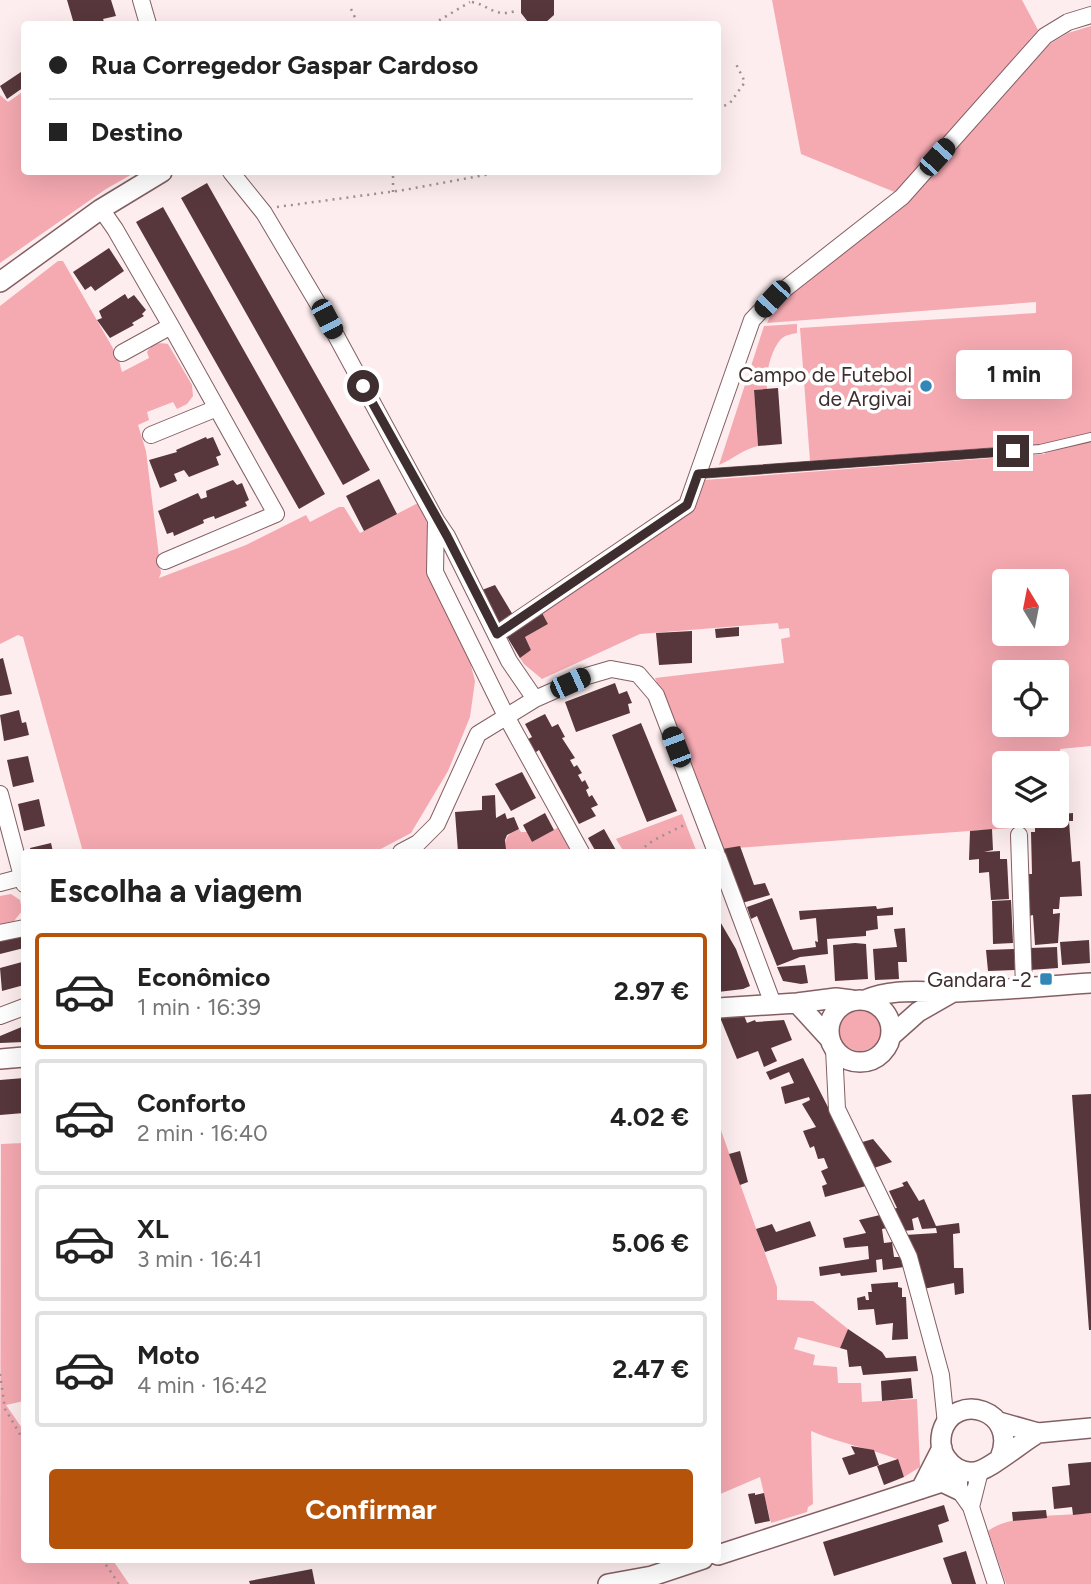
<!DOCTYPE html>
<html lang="pt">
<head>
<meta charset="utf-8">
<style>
	body { margin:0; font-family:Figtree,sans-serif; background:#f6f6f6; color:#222; height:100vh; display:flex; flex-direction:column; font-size:26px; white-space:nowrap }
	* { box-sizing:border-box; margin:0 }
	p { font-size:23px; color:#767676 }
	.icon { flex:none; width:38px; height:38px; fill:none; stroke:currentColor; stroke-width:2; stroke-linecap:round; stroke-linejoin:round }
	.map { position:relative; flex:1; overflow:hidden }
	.details { position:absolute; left:21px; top:849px; width:700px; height:714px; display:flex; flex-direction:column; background:#fff; border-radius:7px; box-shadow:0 7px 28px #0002 }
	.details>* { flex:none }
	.top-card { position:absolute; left:21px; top:21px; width:700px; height:154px; border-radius:7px; box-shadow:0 7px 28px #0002; display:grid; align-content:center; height:154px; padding:0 28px; background:#fff }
	.needle { width:46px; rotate:350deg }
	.controls { position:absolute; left:992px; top:569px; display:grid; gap:14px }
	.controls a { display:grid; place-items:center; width:77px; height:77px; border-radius:7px; background:#fff; box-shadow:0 7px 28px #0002; font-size:35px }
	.end { position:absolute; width:32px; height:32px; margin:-16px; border:9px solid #3e2e30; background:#fff; box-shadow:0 0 0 4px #fff }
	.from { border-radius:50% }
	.bubble { position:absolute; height:49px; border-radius:7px; background:#fff; box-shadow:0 7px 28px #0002; font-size:23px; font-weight:700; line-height:49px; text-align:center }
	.car { position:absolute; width:21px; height:42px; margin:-21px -10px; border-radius:9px; box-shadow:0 0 5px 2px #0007; background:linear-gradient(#222 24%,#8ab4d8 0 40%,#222 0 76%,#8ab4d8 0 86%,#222 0) }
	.top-card b { display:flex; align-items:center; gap:24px; height:66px; font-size:26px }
	.top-card b+b { border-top:2px solid #e0e0e0 }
	.top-card i { width:18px; height:18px; background:#222 }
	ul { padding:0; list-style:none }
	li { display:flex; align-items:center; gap:21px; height:116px; margin:0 14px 10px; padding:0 14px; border:4px solid #e0e0e0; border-radius:7px }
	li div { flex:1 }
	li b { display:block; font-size:26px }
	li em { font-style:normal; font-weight:700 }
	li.selected { border-color:#b45309 }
	li>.icon { width:63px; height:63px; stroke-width:1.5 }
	h2 { padding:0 28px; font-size:32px; line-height:84px }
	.action { display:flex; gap:14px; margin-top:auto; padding:14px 28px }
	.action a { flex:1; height:80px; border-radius:7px; background:#b45309; color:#fff; font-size:28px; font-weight:700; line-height:80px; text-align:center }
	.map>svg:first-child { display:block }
	.green { fill:#f5a9b1; fill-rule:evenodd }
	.building { fill:#57373b }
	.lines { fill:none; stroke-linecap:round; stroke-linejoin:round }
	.service-casing { stroke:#835f63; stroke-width:10 }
	.minor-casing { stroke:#835f63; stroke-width:18 }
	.tertiary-casing { stroke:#835f63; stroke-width:22 }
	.path { stroke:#a19193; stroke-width:2.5; stroke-dasharray:2 5; stroke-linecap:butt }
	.service { stroke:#fff; stroke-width:8 }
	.minor { stroke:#fff; stroke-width:16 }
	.tertiary { stroke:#fff; stroke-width:19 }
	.route { stroke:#3e2e30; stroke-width:9 }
	.poi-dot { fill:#3387b7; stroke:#fff; stroke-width:2.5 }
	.labels { text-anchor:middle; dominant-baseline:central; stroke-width:7; stroke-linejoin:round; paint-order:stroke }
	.poi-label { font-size:21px; fill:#3e2e30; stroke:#fff; text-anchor:end }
</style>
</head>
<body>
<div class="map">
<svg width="1091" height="1584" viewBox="0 0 1091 1584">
	<rect width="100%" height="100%" fill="#fdedee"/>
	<!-- green -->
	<path class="green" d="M772 0H1022L1038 30 897 193 801 154Z
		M1091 26V746L1060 749 1063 821 1011 828 722 849 699 783 655 678 784 663 781 639 790 637 789 628 779 629 778 623 640 634 542 679 524 664 520 658 531 650 525 637 548 624 541 611 693 509 704 480 1045 454 1044 445 810 461 800 328 1036 313V302L767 323 775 307 785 297 907 200 1050 44 1068 33ZM1004 581H1057V634H1004ZM1004 672H1057V724H1004ZM1004 763H1057V816H1004Z
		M24 91V172H136L106 189 0 263V95L8 102Z
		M58 261H63L118 357 122 372 149 358 147 352C152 344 159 342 168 344L192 385 193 396 187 404 177 409 173 402 147 412 149 420 138 425 146 451 161 573 159 578 246 545 306 515 310 522 339 507H344L360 533 418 503 426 515 428 535 427 575 468 654 475 681 470 717 448 771 411 833 375 852H83L23 637 18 635 0 644V306Z
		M797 324V333C792 334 785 335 781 339 771 350 765 374 767 389L754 390 758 446C741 450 735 458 719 465L764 326Z
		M682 814 696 850 691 852H624L616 839Z
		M559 827 573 852H499L498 850 506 849C504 836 509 834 519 829L521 832H527L532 842Z
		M11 894 20 900 22 911 14 921 0 924V896Z
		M838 1029a22 22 0 1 1 44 0a22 22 0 1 1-44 0Z
		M718 1122 777 1287V1300L813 1301 848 1329 840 1348 798 1337 794 1349 815 1355 813 1365 837 1367 838 1383H861L862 1402 917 1399 920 1467 904 1477 897 1459C869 1448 839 1443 811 1431L813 1504 808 1507 807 1512 771 1523 760 1477 718 1495Z
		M1 1128V1144L24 1143V1401L6 1405 24 1431V1559H112L129 1584H0Z
		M1091 1513V1584H1006L988 1531C1009 1514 1063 1516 1091 1513Z"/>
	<!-- building -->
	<path class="building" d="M67 0H111L116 16 103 19 105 24H74Z
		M521 0H554V15L545 23 533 24 528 22 521 13Z
		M24 70V87L7 99 0 86Z
		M207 183 370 470 343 485 181 198Z
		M163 207 325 494 299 509 136 222Z
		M109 248 124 271 95 291 91 286 85 290 73 272Z
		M125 294 128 299 134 295 146 310 142 314 144 316 132 323 134 325 110 338 97 320 102 318 99 311Z
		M778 388 782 444 758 446 754 390Z
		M206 437 207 439 213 437 221 455 216 457 219 465 189 477 184 470 174 474 177 481 160 488 149 460 177 452 176 450Z
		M379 479 397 514 364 531 346 496Z
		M233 480 237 485 242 483 249 500 245 502 247 506 215 519 214 516 208 518 203 520 204 523 174 536 173 532 167 534 158 511 198 493 201 499 207 497 206 491Z
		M495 585 513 615 500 625 482 590Z
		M541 611 548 624 525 637 531 650 520 658 506 635Z
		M739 627V636L716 638 715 629Z
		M692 631V663L659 665 656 633Z
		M3 658 12 694 0 696V659Z
		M615 683 619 694 627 691 632 703 628 704 630 713 576 732 565 702Z
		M19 710 22 723 26 722 29 735 4 741 0 715Z
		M545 714 552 727 558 724 565 737 562 738 575 758 570 760 574 767 577 765 582 773 578 775 582 782 585 780 589 788 586 790 589 797 592 795 598 805 591 808 596 816 579 824 539 750 533 754 526 740 532 737 525 724Z
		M641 723 677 811 647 822 612 735Z
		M28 756 34 782 13 787 7 760Z
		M522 772 536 798 511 811 495 784Z
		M495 795 496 818 505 813 507 819 514 817 519 829 507 835 505 840 506 849 498 850 499 852H458L455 812 482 810V796Z
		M39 799 45 826 24 831 18 804Z
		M545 813 554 830 532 842 523 825Z
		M1073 813V821H1069L1072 862 1080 861 1082 896 1060 897 1059 909H1053V914L1060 913 1058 943 1035 945 1033 915 1029 916 1027 874H1032L1031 832H1035V826L1057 824V821H1063L1062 814Z
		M604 829 617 852H596L588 838Z
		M992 829 993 850 984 852 1000 851V859H1007L1009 899 991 900 989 872 979 873V859L969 860 970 831Z
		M51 843 53 852H31L30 848Z
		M740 846 754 885 765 883 770 895 742 903 722 849Z
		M772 898 793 950 816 947 815 941 818 942 816 918 800 920 799 911 876 906 877 909 893 907V915L877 916 878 929 866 931V936L827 939 828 954 800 957 777 966 757 916 751 919 747 907Z
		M1011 900 1013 943 993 944 992 901Z
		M718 918 736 949 750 986 743 989 718 992Z
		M905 928 907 962H898L899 979 875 980 873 949 897 947 894 929Z
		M24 935V948L0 954V941Z
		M1089 940 1090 963 1062 965 1060 942Z
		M855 943 866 944 868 979 835 981 833 945Z
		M1057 947 1058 968 1030 970V948Z
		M1014 949 1015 970 988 971 986 950Z
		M22 962 24 985 2 991 0 968Z
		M805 965 808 983 801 984 783 981 777 967Z
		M743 1013 747 1023 755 1020 756 1022 784 1020 792 1040 771 1048 777 1061 764 1067 758 1051 737 1059 719 1015Z
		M24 1026V1042L0 1043V1036Z
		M803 1058 861 1172 866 1186 825 1197 822 1186 827 1184 821 1171 828 1168 824 1158 818 1159 814 1146 810 1148 803 1131 816 1127 802 1104 810 1100 809 1097 785 1104 781 1087 794 1083 789 1072 770 1080 766 1072Z
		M24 1078V1113L0 1115V1080Z
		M1091 1094V1330H1089L1072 1095Z
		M873 1139 892 1162 871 1169 859 1143Z
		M740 1151 748 1182 740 1185 729 1154Z
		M907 1181 919 1201 924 1199 936 1226 959 1223 960 1233 953 1234 954 1268H963L964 1293 955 1295 954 1283 923 1289 905 1235 937 1233 936 1228 922 1229 918 1217 912 1219 914 1230 902 1231 891 1209 897 1208 889 1191 904 1186 902 1183Z
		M880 1215 887 1228 882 1229 884 1243 892 1242 894 1257H902L904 1267 883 1270 882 1259 876 1260 877 1272 841 1276 840 1273 820 1276 819 1267 869 1259 868 1246 845 1248 843 1238 866 1233 859 1220Z
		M810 1221 816 1236 765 1252 756 1229 772 1224 776 1232Z
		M898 1282V1287L902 1288V1297H906L908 1339 892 1340 893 1323 876 1325 874 1309 858 1310 857 1298 865 1296 866 1300H869L868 1292H872L871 1284Z
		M848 1329 882 1352 886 1358 916 1356 918 1371 863 1375 861 1366 849 1367 847 1350 840 1348Z
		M911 1378 913 1398 882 1401 881 1381Z
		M851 1446 874 1450 879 1465 849 1475 842 1458 855 1454Z
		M898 1459 904 1477 884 1485 877 1466Z
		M1091 1462V1513L1073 1515 1072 1507 1054 1509 1052 1487 1070 1485 1068 1464Z
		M755 1493V1495L764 1493 770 1521 755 1524 748 1494Z
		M944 1505 949 1521 938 1525 943 1542 834 1576 823 1542Z
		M1046 1510 1047 1518 1013 1521 1012 1512Z
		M966 1551 976 1584H952L943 1558Z
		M312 1569 315 1584H250L249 1581Z"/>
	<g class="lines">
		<defs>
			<path id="service" d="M698 474 1040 449 1091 437"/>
			<path id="minor" d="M141 0 148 24
				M231 172 264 213 327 319 436 520 435 572 506 716 581 852
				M101 209 115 229 171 326 276 514 165 561
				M122 353 171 326
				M151 435 217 408
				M436 520 447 536 509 661 535 699
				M497 634 687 505 752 320 772 299 902 197 1045 36 1068 22 1091 15
				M0 794 24 884
				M1019 835 1024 987
				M401 852 418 843 437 824 478 734 535 699 587 676 611 669 638 674 656 695 716 852
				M718 857 773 1004
				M0 883 23 877
				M0 933 24 928
				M0 1016 24 1007
				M834 1049 837 1109 909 1257 941 1375 946 1424
				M959 1479V1490L971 1507 996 1584
				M971 1507 980 1471"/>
			<path id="tertiary" d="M0 282 101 209 162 172
				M829 1031a31 31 0 1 1 62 0a31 31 0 1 1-62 0Z
				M865 1000C895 987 925 993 956 992 1001 990 1046 986 1091 983
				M797 1003 829 1038
				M718 1008 797 1003 836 998 852 1000
				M891 1036 918 1012 953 992
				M0 1059 24 1057
				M999 1422 1038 1433 1091 1428
				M1000 1458C1020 1410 954 1390 942 1432 940 1441 941 1451 946 1458 953 1468 963 1473 974 1472 987 1472 1022 1442 1038 1433
				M942 1482 959 1490
				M921 1489 942 1448
				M718 1555 942 1482 955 1467
				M608 1584 652 1576 703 1559"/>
		</defs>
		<!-- service casing -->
		<use href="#service" class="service-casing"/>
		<!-- minor casing -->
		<use href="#minor" class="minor-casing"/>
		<!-- tertiary casing -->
		<use href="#tertiary" class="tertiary-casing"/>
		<!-- path -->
		<path class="path" d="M472 2C488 5 496 18 515 11
			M351 9 358 24
			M433 24 470 2
			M718 109 730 103 745 82 735 62
			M393 192V172
			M277 207 404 190 501 172
			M639 851 654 840 686 824
			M0 1374 5 1409 24 1441
			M102 1559 119 1584"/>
		<!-- service -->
		<use href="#service" class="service"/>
		<!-- minor -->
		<use href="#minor" class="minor"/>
		<!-- tertiary -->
		<use href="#tertiary" class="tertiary"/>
	</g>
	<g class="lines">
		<!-- route -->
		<path class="route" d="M363 386 447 536 497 634 687 505 698 474 1013 451"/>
	</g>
	<!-- markers -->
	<g class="poi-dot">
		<circle cx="926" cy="386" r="7"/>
		<rect x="1039" y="972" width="14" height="14" rx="3.5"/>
	</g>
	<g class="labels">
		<!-- poi labels -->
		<g class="poi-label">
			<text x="912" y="374">Campo de Futebol<tspan x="912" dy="24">de Argivai</tspan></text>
			<text x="1032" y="979">Gandara -2</text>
		</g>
	</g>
</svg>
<div class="controls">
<a><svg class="needle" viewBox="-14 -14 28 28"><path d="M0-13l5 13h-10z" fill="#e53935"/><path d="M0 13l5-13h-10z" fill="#767676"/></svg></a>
<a><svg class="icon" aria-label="locate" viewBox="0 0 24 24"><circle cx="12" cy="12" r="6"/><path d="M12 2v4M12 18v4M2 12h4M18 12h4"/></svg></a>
<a><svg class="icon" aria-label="layers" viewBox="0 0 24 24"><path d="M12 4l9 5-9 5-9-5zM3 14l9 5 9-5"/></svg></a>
</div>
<i class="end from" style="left:363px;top:386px"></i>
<i class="end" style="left:1013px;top:451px"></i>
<div class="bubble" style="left:956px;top:350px;width:116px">1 min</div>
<i class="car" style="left:937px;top:157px;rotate:42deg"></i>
<i class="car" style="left:772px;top:299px;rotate:223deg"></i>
<i class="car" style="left:327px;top:319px;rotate:152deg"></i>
<i class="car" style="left:570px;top:683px;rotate:66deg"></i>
<i class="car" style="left:676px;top:747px;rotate:339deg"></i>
<div class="top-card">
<b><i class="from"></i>Rua Corregedor Gaspar Cardoso</b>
<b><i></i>Destino</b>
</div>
<section class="details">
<h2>Escolha a viagem</h2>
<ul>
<li class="selected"><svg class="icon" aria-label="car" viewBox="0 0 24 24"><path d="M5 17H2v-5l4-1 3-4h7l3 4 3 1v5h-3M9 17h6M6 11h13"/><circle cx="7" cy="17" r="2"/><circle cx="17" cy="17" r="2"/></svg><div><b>Econômico</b><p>1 min · 16:39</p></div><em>2.97 €</em></li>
<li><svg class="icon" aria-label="car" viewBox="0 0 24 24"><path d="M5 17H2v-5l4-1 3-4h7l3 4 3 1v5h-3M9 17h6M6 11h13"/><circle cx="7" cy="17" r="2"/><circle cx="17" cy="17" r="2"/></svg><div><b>Conforto</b><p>2 min · 16:40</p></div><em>4.02 €</em></li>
<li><svg class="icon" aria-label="car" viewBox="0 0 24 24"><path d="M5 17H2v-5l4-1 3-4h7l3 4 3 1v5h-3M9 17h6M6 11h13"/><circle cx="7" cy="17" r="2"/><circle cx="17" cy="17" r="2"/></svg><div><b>XL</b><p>3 min · 16:41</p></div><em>5.06 €</em></li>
<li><svg class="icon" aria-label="car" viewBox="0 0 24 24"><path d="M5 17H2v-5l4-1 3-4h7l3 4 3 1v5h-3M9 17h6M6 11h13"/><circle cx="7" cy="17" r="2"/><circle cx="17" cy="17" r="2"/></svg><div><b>Moto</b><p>4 min · 16:42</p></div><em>2.47 €</em></li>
</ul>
<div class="action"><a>Confirmar</a></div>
</section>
</div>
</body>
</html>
